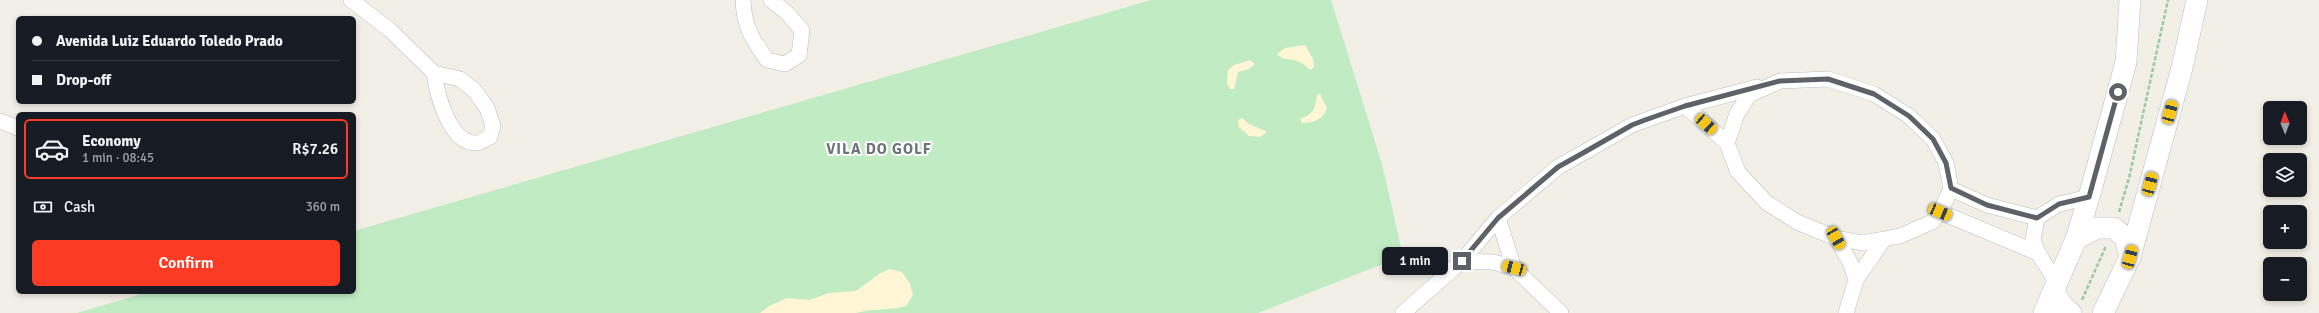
<!DOCTYPE html>
<html lang="en">
<head>
<meta charset="utf-8">
<style>
	body { margin:0; font-family:Signika,sans-serif; background:#242831; color:#f1f3f6; height:100vh; display:flex; flex-direction:column; font-size:15px; white-space:nowrap }
	* { box-sizing:border-box; margin:0 }
	p { font-size:13px; color:#9ea1a6 }
	.icon { flex:none; width:22px; height:22px; fill:none; stroke:currentColor; stroke-width:2; stroke-linecap:round; stroke-linejoin:round }
	.map { position:relative; flex:1; overflow:hidden }
	.details { position:absolute; left:16px; top:112px; width:340px; height:182px; display:flex; flex-direction:column; background:#171b24; border-radius:6px; box-shadow:0 2px 6px #0003 }
	.details>* { flex:none }
	.banner { position:absolute; left:16px; top:16px; width:340px; height:88px; border-radius:6px; box-shadow:0 2px 6px #0003; display:grid; align-content:center; height:88px; padding:0 16px; background:#171b24 }
	.needle { width:26px; rotate:359deg }
	.tools { position:absolute; left:2263px; top:101px; display:grid; gap:8px }
	.tools a { display:grid; place-items:center; width:44px; height:44px; border-radius:6px; background:#171b24; box-shadow:0 2px 6px #0003; font-size:20px }
	.end { position:absolute; width:18px; height:18px; margin:-9px; border:5px solid #5e6268; background:#fff; box-shadow:0 0 0 2px #fff }
	.from { border-radius:50% }
	.bubble { position:absolute; height:28px; border-radius:6px; background:#171b24; box-shadow:0 2px 6px #0003; font-size:13px; font-weight:600; line-height:28px; text-align:center }
	.car { position:absolute; width:12px; height:24px; margin:-12px -6px; border-radius:5px; box-shadow:0 0 3px 1px #0007; background:linear-gradient(#f5c518 24%,#345 0 40%,#f5c518 0 76%,#345 0 86%,#f5c518 0) }
	.banner b { display:flex; align-items:center; gap:14px; height:38px; font-size:15px }
	.banner b+b { border-top:1px solid #363941 }
	.banner i { width:10px; height:10px; background:#f1f3f6 }
	ul { padding:7px 0 0; list-style:none }
	li { display:flex; align-items:center; gap:12px; height:60px; margin:0 8px 6px; padding:0 8px; border:2px solid transparent; border-radius:6px }
	li div { flex:1 }
	li b { display:block; font-size:15px }
	li em { font-style:normal; font-weight:600 }
	li.on { border-color:#fb3b23 }
	li>.icon { width:36px; height:36px; stroke-width:1.5 }
	.pay { display:flex; align-items:center; gap:10px; height:44px; padding:0 16px; font-size:15px }
	.pay p { margin-inline-start:auto }
	.primary-button { display:flex; gap:8px; margin-top:auto; padding:8px 16px }
	.primary-button a { flex:1; height:46px; border-radius:6px; background:#fb3b23; color:#fff; font-size:16px; font-weight:600; line-height:46px; text-align:center }
	.map>svg:first-child { display:block }
	.green { fill:#c1ebc2 }
	.sand { fill:#fef6d5 }
	.lines { fill:none; stroke-linecap:round; stroke-linejoin:round }
	.minor-casing { stroke:#b9bcc1; stroke-width:16 }
	.secondary-casing { stroke:#babdc3; stroke-width:22 }
	.path { stroke:#98caa8; stroke-width:2.5; stroke-dasharray:4 2; stroke-linecap:butt }
	.minor { stroke:#fff; stroke-width:15 }
	.secondary { stroke:#fff; stroke-width:21 }
	.route { stroke:#5e6268; stroke-width:5 }
	.labels { text-anchor:middle; dominant-baseline:central; stroke-width:4; stroke-linejoin:round; paint-order:stroke }
	.district-label { font-size:15px; font-weight:bold; letter-spacing:1px; fill:#6f747b; stroke:#fff }
</style>
</head>
<body>
<div class="map">
<svg width="2319" height="313" viewBox="0 0 2319 313">
	<rect width="100%" height="100%" fill="#f2efe7"/>
	<!-- green -->
	<path class="green" d="M1151 0H1331L1382 164 1403 256 1258 313H77L148 292H354V231Z"/>
	<!-- sand -->
	<path class="sand" d="M1305 45 1313 59 1314 67 1310 70C1295 54 1287 64 1277 54L1285 48Z
		M1250 60 1255 64 1249 69 1238 72 1234 89H1230L1227 83 1228 70 1234 65Z
		M1320 94 1327 108C1323 120 1313 123 1302 123L1300 119C1314 114 1315 109 1317 95Z
		M1242 118 1249 124 1267 132 1260 137 1249 136 1239 127 1238 120Z
		M889 269 902 272 910 284 913 295 906 306C888 311 872 308 856 313H760L769 306 787 298 809 300 829 293 856 291 879 274Z"/>
	<g class="lines">
		<defs>
			<path id="minor" d="M351 0 390 30 434 73 460 79 474 90 487 108 493 126 490 137C486 139 481 142 478 143 449 145 437 94 434 73
				M743 0C744 27 752 39 767 60L785 64 799 55 802 30 787 13 771 0
				M1828 79 1874 94 1909 116 1933 139 1946 163 1951 189 1940 212 1932 222 1900 236 1884 239 1862 243 1836 238 1797 222 1767 203 1738 172 1727 143 1737 114 1749 95 1780 81Z
				M1685 106 1727 143
				M0 121 18 128
				M1951 189 1987 205 2037 218
				M1940 212 2038 253
				M1498 218 1514 268 1561 313
				M1836 238 1850 262 1856 280
				M1462 261 1493 262 1514 268
				M2057 283 2038 253 2033 240 2037 218 2059 204 2089 197
				M1403 313 1462 261 1498 218 1558 167 1632 125 1685 106 1757 87
				M1846 313 1856 280 1884 239"/>
			<path id="secondary" d="M2076 239 2097 228H2114L2125 238 2130 257
				M2054 292 2062 305 2071 313
				M2044 313 2076 239 2089 197 2126 62 2130 0
				M2103 313 2130 257 2182 68 2197 0"/>
		</defs>
		<!-- minor casing -->
		<use href="#minor" class="minor-casing"/>
		<!-- secondary casing -->
		<use href="#secondary" class="secondary-casing"/>
		<!-- path -->
		<path class="path" d="M2119 212 2129 178 2168 0
			M2082 300 2106 246"/>
		<!-- minor -->
		<use href="#minor" class="minor"/>
		<!-- secondary -->
		<use href="#secondary" class="secondary"/>
	</g>
	<g class="lines">
		<!-- route -->
		<path class="route" d="M1462 261 1498 218 1558 167 1583 153 1632 125 1645 120 1685 106 1780 81 1828 79 1874 94 1909 116 1933 139 1946 163 1951 188 1987 205 2037 218 2059 204 2089 197 2118 92"/>
	</g>
	<g class="labels">
		<!-- district labels -->
		<g class="district-label">
			<text x="879" y="149">VILA DO GOLF</text>
		</g>
	</g>
</svg>
<div class="tools">
<a><svg class="needle" viewBox="-14 -14 28 28"><path d="M0-13l5 13h-10z" fill="#e53935"/><path d="M0 13l5-13h-10z" fill="#9ea1a6"/></svg></a>
<a><svg class="icon" aria-label="layers" viewBox="0 0 24 24"><path d="M12 4l9 5-9 5-9-5zM3 14l9 5 9-5"/></svg></a>
<a>+</a>
<a>−</a>
</div>
<i class="end from" style="left:2118px;top:92px"></i>
<i class="end" style="left:1462px;top:261px"></i>
<div class="bubble" style="left:1382px;top:247px;width:66px">1 min</div>
<i class="car" style="left:2170px;top:112px;rotate:15deg"></i>
<i class="car" style="left:1706px;top:124px;rotate:132deg"></i>
<i class="car" style="left:2150px;top:184px;rotate:15deg"></i>
<i class="car" style="left:1940px;top:212px;rotate:113deg"></i>
<i class="car" style="left:1836px;top:238px;rotate:150deg"></i>
<i class="car" style="left:2130px;top:257px;rotate:15deg"></i>
<i class="car" style="left:1514px;top:268px;rotate:285deg"></i>
<div class="banner">
<b><i class="from"></i>Avenida Luiz Eduardo Toledo Prado</b>
<b><i></i>Drop-off</b>
</div>
<section class="details">
<ul>
<li class="on"><svg class="icon" aria-label="car" viewBox="0 0 24 24"><path d="M5 17H2v-5l4-1 3-4h7l3 4 3 1v5h-3M9 17h6M6 11h13"/><circle cx="7" cy="17" r="2"/><circle cx="17" cy="17" r="2"/></svg><div><b>Economy</b><p>1 min · 08:45</p></div><em>R$7.26</em></li>
</ul>
<div class="pay"><svg class="icon" aria-label="cash" viewBox="0 0 24 24"><path d="M3 7h18v10H3z"/><circle cx="12" cy="12" r="2"/></svg>Cash<p>360 m</p></div>
<div class="primary-button"><a>Confirm</a></div>
</section>
</div>
</body>
</html>
